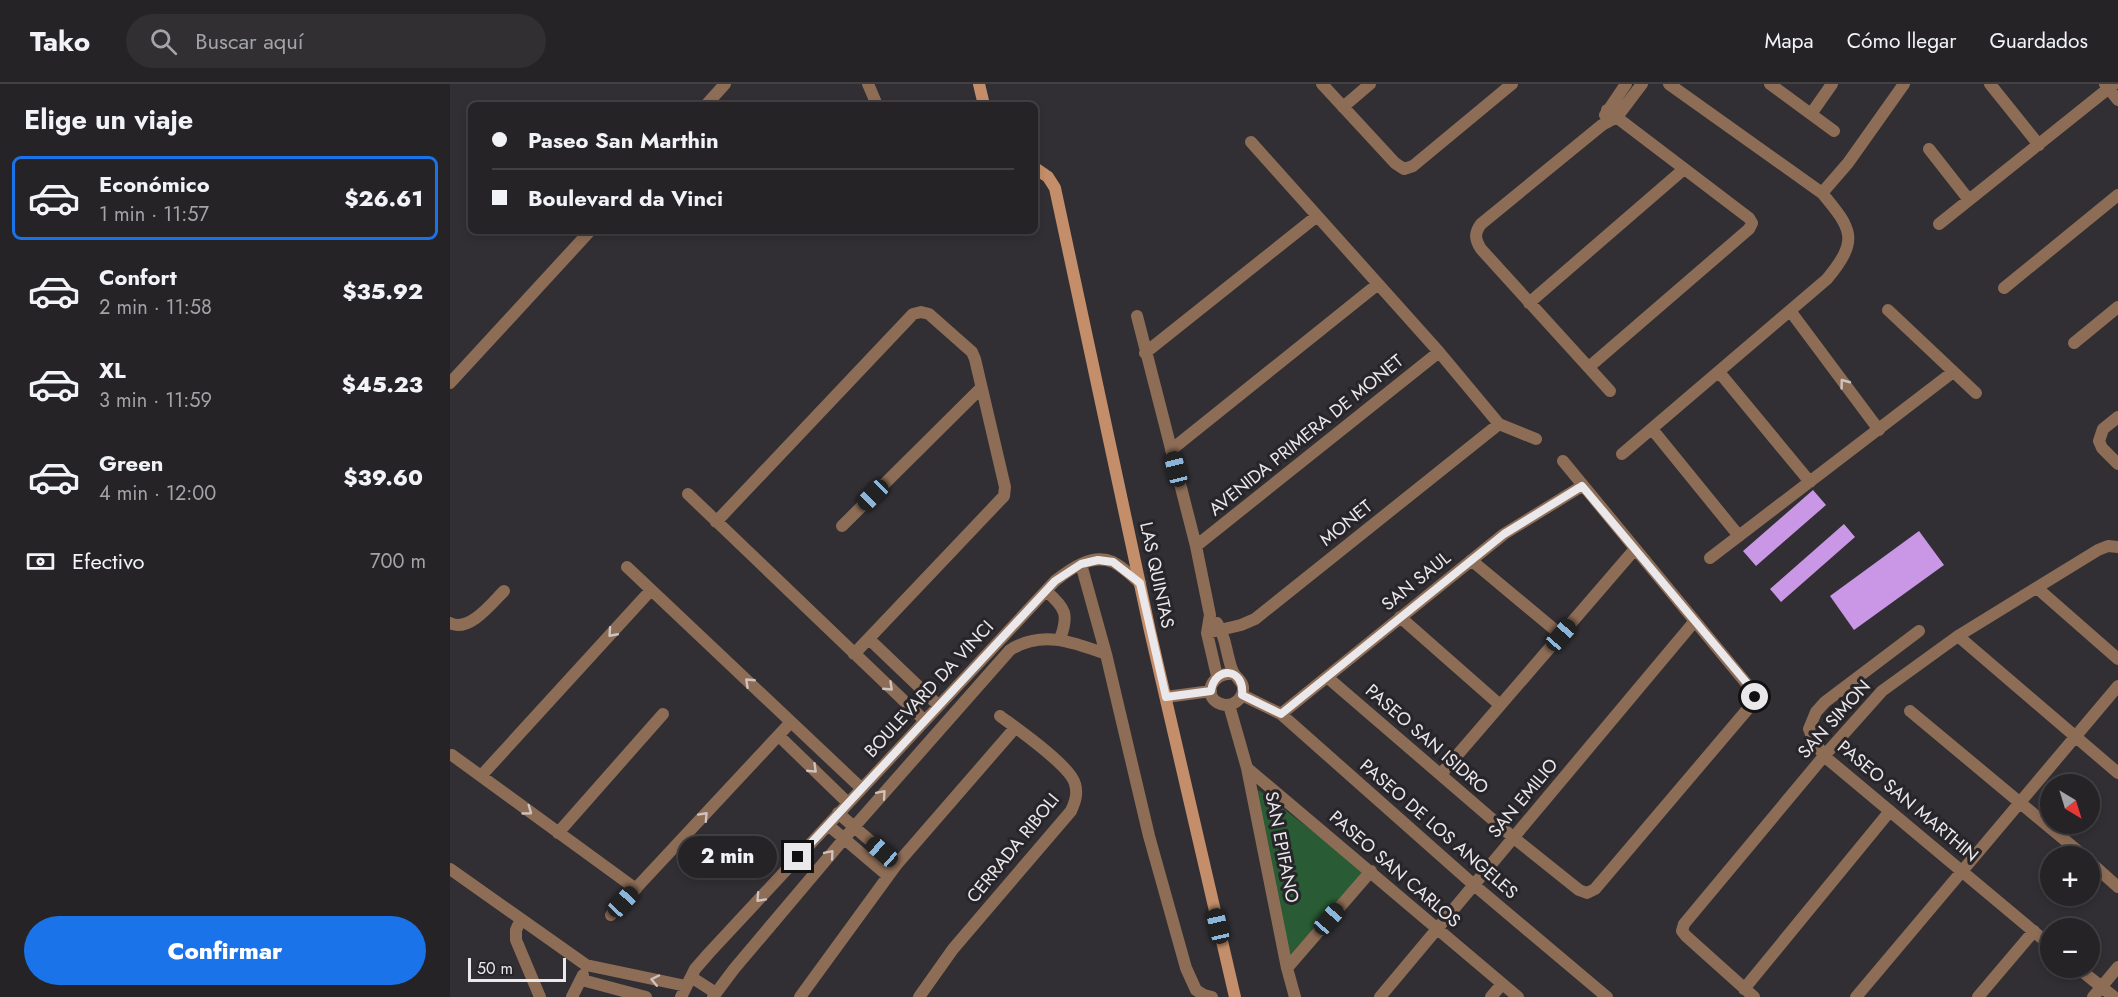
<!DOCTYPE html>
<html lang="es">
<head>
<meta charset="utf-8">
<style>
	body { margin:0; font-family:Jost,sans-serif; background:#312f32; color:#f1f3f6; height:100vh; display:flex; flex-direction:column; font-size:22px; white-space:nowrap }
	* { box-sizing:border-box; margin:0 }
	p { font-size:20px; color:#a3a4a7 }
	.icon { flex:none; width:33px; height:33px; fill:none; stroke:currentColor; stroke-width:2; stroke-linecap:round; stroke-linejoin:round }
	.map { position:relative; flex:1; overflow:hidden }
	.details { display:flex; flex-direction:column; background:#252326; width:450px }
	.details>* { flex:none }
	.banner { position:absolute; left:18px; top:18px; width:570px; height:132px; border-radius:9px; box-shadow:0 3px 9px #0003,0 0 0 2px #424043; display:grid; align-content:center; height:132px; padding:0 24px; background:#252326 }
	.needle { width:39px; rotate:142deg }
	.fabs { position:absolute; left:1590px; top:690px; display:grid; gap:12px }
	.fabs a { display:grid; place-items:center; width:60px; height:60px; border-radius:50%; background:#252326; box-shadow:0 3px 9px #0003,0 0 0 2px #424043; font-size:30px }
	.scale { position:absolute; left:18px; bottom:15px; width:98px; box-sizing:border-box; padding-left:6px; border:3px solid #eae8eb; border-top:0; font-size:16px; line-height:21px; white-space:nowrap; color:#eae8eb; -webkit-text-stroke:4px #272529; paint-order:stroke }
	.end { position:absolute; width:27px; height:27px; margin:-14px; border:8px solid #eae8eb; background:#111; box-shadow:0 0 0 3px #111 }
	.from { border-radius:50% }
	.bubble { position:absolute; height:42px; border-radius:21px; background:#252326; box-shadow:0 3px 9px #0003,0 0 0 2px #424043; font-size:20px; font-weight:800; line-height:42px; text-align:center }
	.car { position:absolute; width:18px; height:36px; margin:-18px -9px; border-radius:8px; box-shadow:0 0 4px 2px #0007; background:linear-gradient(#222 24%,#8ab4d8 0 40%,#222 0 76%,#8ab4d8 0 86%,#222 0) }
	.banner b { display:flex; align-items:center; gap:21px; height:57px; font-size:22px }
	.banner b+b { border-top:2px solid #424043 }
	.banner i { width:15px; height:15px; background:#f1f3f6 }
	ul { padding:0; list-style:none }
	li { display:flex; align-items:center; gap:18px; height:84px; margin:0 12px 9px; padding:0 12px; border:3px solid transparent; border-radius:9px }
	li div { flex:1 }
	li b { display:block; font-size:22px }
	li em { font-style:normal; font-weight:800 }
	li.current { border-color:#1a73e8 }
	li>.icon { width:54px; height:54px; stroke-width:1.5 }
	h2 { padding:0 24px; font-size:27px; line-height:72px }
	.pay { display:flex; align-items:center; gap:15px; height:66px; padding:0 24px; font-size:22px }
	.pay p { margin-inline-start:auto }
	.primary-button { display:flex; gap:12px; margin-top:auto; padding:12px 24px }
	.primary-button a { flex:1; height:69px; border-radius:36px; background:#1a73e8; color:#fff; font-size:24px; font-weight:800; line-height:69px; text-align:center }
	header { display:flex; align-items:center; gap:36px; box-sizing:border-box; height:84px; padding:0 30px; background:#252326; border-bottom:2px solid #424043 }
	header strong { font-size:28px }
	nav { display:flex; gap:33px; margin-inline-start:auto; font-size:21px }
	.search { width:420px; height:54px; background:#312f32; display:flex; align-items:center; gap:15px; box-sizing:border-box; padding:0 21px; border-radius:33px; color:#a3a4a7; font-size:22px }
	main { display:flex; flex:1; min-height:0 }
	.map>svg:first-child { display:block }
	.green { fill:#295c34 }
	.building { fill:#c997e5 }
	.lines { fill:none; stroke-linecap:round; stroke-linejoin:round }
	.street { stroke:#8e6d56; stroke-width:12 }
	.secondary { stroke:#c38e69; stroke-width:12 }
	.oneway { stroke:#cec3be }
	.route { stroke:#eae8eb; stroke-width:8 }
	.labels { text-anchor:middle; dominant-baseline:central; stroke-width:6; stroke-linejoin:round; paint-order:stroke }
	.street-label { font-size:18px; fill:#eae8eb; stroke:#272529 }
</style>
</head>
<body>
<header>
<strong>Tako</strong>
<div class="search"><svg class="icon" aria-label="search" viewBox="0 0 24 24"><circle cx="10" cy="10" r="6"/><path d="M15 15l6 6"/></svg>Buscar aquí</div>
<nav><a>Mapa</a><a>Cómo llegar</a><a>Guardados</a></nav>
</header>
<main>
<section class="details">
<h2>Elige un viaje</h2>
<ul>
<li class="current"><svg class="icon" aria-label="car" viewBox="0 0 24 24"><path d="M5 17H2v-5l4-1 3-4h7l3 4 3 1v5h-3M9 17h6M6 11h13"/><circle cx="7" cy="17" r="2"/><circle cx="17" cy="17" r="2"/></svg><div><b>Económico</b><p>1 min · 11:57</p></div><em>$26.61</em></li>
<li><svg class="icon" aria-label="car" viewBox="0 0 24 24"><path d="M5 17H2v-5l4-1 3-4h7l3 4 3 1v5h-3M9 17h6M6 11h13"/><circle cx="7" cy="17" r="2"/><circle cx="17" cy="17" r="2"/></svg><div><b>Confort</b><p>2 min · 11:58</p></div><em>$35.92</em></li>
<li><svg class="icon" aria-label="car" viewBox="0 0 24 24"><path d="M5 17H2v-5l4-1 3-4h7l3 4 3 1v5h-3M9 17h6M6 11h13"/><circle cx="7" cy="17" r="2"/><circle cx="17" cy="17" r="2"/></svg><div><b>XL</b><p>3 min · 11:59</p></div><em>$45.23</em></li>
<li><svg class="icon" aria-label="car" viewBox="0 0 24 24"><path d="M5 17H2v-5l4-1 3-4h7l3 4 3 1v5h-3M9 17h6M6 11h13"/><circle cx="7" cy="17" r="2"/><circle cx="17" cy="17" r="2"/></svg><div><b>Green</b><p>4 min · 12:00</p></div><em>$39.60</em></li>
</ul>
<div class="pay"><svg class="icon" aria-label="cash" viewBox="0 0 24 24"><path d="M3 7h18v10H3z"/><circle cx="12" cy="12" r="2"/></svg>Efectivo<p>700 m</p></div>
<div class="primary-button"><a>Confirmar</a></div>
</section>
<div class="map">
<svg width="1668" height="913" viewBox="0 0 1668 913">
	<rect width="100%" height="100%" fill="#312f33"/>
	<!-- green -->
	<path class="green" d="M804 706 810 707 915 787 838 873Z"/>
	<!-- building -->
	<path class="building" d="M1363 406 1376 421 1306 482 1293 467Z
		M1394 440 1405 453 1331 518 1320 505Z
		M1469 447 1494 481 1404 546 1380 512Z"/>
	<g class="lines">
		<!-- street -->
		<path class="street" d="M418 0 427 21
			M872 0 945 79 954 85 963 82 1062 0
			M1320 0 1384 47
			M1540 0 1589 61
			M1655 0 1668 16
			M256 21 275 0
			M893 23 920 0
			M1361 30 1382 0
			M1155 31 1176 0
			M801 58 989 268 1049 340 1086 355
			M1479 65 1519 116
			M1372 109 1398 79 1454 0
			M1489 140 1664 0
			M1554 204 1668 111
			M1079 219 1234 85
			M1438 226 1526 309
			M1341 228 1429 346
			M687 232 746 462 760 531 757 549 767 592
			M1624 259 1668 223
			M695 269 867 132
			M1139 283 1299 145 1302 139 1299 134 1157 26
			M1269 288 1360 398
			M0 299 140 147
			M1160 307 1031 165C1025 156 1024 149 1031 140L1152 41 1167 33 1192 0
			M1668 333 1653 345 1649 357 1652 364 1668 380
			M1202 345 1289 452
			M721 366 928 200
			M1172 370 1377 195C1409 156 1403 146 1372 109L1219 0
			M238 410 474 636
			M266 438 463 230 471 228 479 230 522 268 525 275 555 403 554 412 404 570
			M392 442 531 304
			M746 462 989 268
			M1260 474 1503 288
			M1021 476 1111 551
			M631 480 656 570 699 752 736 884 746 906 754 911 762 913
			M177 483 411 704
			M1587 504 1668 575
			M596 507C616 524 619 531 610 555
			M950 533 1050 621
			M0 539C19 549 42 519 54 507
			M767 539C777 554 776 572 783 588 786 594 792 596 793 603 794 615 782 624 771 620 751 613 761 587 784 590
			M1469 547 1375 618 1366 628 1359 645 1362 653 1374 672 1600 861
			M757 549 791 541 805 535 1049 340
			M1508 552 1668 689
			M419 555 488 621
			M877 593 1064 754 1129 806 1137 809 1145 805 1302 620 1305 613 1301 605 1113 377
			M792 611 831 630 1024 801 1157 913
			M716 613 761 607
			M779 621 797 684 837 884 845 913
			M1460 627 1634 772
			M831 630 1054 450 1132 402
			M329 652 398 719
			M2 671 186 805
			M797 684 1068 913
			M991 690 1185 465
			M31 692 201 506
			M388 729 447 780
			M378 741 438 792
			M108 749 213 630
			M1640 778 1668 803
			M0 785 136 881 236 902
			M161 831 341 638
			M71 835 66 846V856L90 913
			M837 884 921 787
			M1628 884 1664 913
			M241 893 266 909
			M132 896 196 913
			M1294 905 1440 727
			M122 913 133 891
			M231 913 245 885 259 869 605 497C620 485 642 469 663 478 673 483 682 492 690 499
			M263 913 284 885 404 743 560 566C592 546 623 558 656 570
			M350 913 447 780 565 644
			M469 913 503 865 621 727C625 718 628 710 625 700 621 682 566 644 550 632
			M930 913 1244 538
			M1041 913 1052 900
			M1304 913 1236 852 1232 847 1234 840 1374 672 1432 607 1508 552 1648 466 1658 462 1668 463
			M1406 913 1668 602
			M1528 913 1584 847
			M1643 913 1668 883"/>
		<!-- secondary -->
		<path class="secondary" d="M529 0 534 21
			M585 84 598 93 605 104 700 547 785 913"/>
	</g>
	<!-- one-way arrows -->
	<defs><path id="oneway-chevron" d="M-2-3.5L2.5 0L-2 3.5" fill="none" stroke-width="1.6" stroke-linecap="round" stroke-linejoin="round" transform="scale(1.5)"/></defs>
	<g class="oneway">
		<use href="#oneway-chevron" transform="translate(1394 299) rotate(-127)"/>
		<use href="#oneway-chevron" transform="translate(162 549) rotate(132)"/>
		<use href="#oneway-chevron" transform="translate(299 598) rotate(-137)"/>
		<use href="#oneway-chevron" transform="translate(439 603) rotate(43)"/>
		<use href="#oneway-chevron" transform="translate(363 685) rotate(44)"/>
		<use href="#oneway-chevron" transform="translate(432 710) rotate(-49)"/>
		<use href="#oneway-chevron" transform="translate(78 727) rotate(36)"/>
		<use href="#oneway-chevron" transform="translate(254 732) rotate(-47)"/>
		<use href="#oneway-chevron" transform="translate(380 770) rotate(-50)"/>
		<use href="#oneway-chevron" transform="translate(310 814) rotate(133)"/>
		<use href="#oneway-chevron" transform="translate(205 896) rotate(-168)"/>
	</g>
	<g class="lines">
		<!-- route -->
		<path class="route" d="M348 773 605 497 631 480 648 476 663 478 690 499 716 613 761 607C765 581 795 584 792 611L831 630 1054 450 1132 402 1301 604 1305 613"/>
	</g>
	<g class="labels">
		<!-- street labels -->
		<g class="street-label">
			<text transform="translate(856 351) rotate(-39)">AVENIDA PRIMERA DE MONET</text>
			<text transform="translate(896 439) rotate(-39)">MONET</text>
			<text transform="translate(707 491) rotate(78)">LAS QUINTAS</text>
			<text transform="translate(966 497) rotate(-39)">SAN SAUL</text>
			<text transform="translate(479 605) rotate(-47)">BOULEVARD DA VINCI</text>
			<text transform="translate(1384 635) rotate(-48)">SAN SIMON</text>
			<text transform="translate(977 655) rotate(41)">PASEO SAN ISIDRO</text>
			<text transform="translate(1073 714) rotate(-50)">SAN EMILIO</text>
			<text transform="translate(1458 717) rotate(40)">PASEO SAN MARTHIN</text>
			<text transform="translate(989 745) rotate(41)">PASEO DE LOS ANGELES</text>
			<text transform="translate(832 763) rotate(79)">SAN EPIFANO</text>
			<text transform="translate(563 764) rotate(-51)">CERRADA RIBOLI</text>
			<text transform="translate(945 785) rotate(41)">PASEO SAN CARLOS</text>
		</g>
	</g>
</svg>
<div class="fabs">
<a><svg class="needle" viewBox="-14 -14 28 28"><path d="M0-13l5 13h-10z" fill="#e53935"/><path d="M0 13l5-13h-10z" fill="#a3a4a7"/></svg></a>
<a>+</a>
<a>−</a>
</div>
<div class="scale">50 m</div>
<i class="end from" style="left:1305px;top:613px"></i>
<i class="end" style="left:348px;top:773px"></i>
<div class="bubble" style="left:228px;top:752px;width:99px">2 min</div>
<i class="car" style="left:726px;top:385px;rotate:346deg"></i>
<i class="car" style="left:423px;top:411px;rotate:225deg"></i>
<i class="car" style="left:1111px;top:551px;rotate:41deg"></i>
<i class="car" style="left:432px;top:768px;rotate:311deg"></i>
<i class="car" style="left:173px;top:818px;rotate:43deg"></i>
<i class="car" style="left:879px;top:835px;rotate:41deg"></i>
<i class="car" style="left:768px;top:842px;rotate:347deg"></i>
<div class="banner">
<b><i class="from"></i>Paseo San Marthin</b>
<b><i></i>Boulevard da Vinci</b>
</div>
</div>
</main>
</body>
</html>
